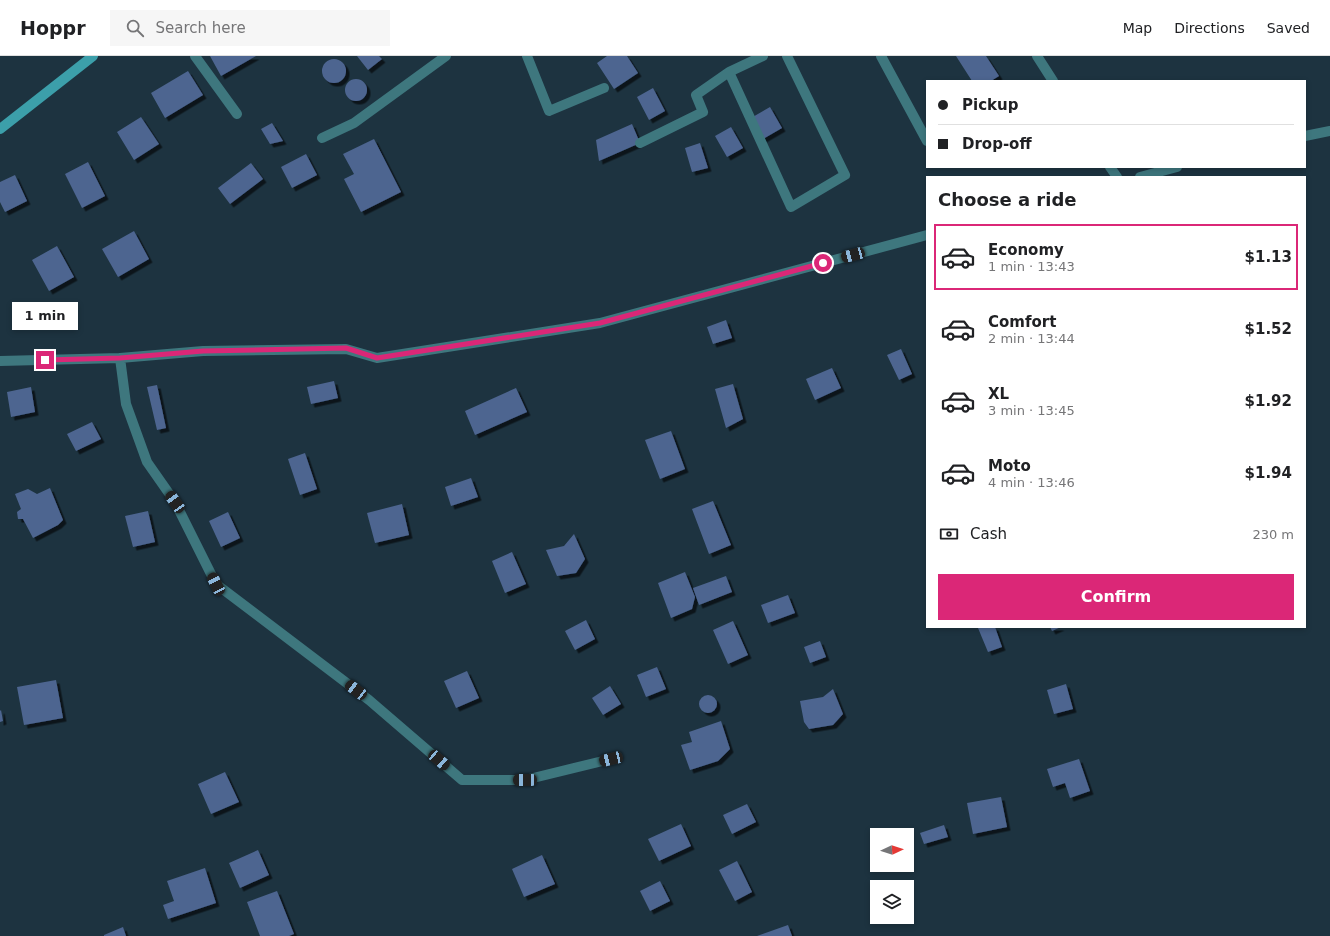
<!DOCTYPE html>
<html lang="en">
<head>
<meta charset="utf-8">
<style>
	body { margin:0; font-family:"DejaVu Sans",sans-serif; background:#f6f6f6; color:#202124; height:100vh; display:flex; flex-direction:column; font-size:15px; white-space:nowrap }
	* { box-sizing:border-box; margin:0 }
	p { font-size:13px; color:#757577 }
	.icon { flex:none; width:22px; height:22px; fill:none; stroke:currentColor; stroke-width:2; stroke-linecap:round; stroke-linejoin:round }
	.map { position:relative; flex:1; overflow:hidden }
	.details { position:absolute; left:926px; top:120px; width:380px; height:452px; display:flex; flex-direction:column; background:#fff; border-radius:0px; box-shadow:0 2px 6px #0003 }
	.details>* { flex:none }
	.top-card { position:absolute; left:926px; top:24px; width:380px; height:88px; border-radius:0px; box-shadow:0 2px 6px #0003; display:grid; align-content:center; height:88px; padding:0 12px; background:#fff }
	.needle { width:26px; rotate:86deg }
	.tools { position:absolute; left:870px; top:772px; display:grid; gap:8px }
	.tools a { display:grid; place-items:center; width:44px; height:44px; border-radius:0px; background:#fff; box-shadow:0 2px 6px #0003; font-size:20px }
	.end { position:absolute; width:18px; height:18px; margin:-9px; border:5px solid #db2777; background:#fff; box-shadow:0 0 0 2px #fff }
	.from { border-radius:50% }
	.bubble { position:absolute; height:28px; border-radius:0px; background:#fff; box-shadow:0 2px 6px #0003; font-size:13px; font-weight:800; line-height:28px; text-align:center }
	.car { position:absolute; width:12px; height:24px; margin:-12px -6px; border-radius:5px; box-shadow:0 0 3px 1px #0007; background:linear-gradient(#222 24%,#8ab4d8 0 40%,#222 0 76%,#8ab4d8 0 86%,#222 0) }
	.top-card b { display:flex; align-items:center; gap:14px; height:38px; font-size:15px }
	.top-card b+b { border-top:1px solid #e0e0e0 }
	.top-card i { width:10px; height:10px; background:#202124 }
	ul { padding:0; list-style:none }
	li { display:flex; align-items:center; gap:12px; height:66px; margin:0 8px 6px; padding:0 4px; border:2px solid transparent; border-radius:0px }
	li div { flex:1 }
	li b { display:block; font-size:15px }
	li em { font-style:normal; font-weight:800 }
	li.selected { border-color:#db2777 }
	li>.icon { width:36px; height:36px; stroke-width:1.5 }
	h2 { padding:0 12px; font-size:18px; line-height:48px }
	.pay { display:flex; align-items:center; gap:10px; height:44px; padding:0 12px; font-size:15px }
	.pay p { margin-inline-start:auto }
	.button { display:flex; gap:8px; margin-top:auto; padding:8px 12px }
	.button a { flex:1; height:46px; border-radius:0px; background:#db2777; color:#fff; font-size:16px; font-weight:800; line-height:46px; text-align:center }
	header { display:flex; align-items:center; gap:24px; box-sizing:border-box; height:56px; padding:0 20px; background:#fff; border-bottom:1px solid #e0e0e0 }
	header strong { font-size:19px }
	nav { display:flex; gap:22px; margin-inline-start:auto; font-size:14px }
	.search { width:280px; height:36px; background:#f6f6f6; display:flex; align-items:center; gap:10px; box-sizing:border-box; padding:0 14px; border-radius:0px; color:#757577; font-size:15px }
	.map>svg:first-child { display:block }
	.building { fill:#4d6590; filter:url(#shadow) }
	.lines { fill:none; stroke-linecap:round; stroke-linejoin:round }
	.street { stroke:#3e777e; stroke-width:10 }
	.secondary { stroke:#3c9faa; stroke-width:10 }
	.route { stroke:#db2777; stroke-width:5 }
</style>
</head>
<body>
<header>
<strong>Hoppr</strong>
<div class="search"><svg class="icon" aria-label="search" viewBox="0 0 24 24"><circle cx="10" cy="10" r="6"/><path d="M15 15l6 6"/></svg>Search here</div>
<nav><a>Map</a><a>Directions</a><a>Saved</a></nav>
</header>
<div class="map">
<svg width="1330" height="880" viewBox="0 0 1330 880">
	<defs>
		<filter id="shadow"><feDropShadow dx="3.5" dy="3.5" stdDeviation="0" flood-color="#0009"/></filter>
	</defs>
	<rect width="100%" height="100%" fill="#1d3340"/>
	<!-- building -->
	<path class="building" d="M210 0H256L221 20Z
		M357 0H379L382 3 368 14Z
		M607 0H627L638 17 614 33 597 7Z
		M956 0H986L999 20 991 25H972Z
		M322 15a12 12 0 1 1 24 0a12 12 0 1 1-24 0Z
		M188 15 203 39 165 62 151 37Z
		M345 34a11 11 0 1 1 22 0a11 11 0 1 1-22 0Z
		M653 32 665 55 649 64 637 41Z
		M770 51 782 72 763 83 751 62Z
		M141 61 159 88 134 104 117 76Z
		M272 67 283 85 270 88 261 73Z
		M632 68 640 87 599 105 596 84Z
		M731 71 743 92 727 101 715 80Z
		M374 83 401 136 361 156 344 123 354 118 343 98Z
		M700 87 708 112 692 116 685 92Z
		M306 98 317 119 292 132 281 111Z
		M88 106 105 140 82 152 65 118Z
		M251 107 263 123 230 148 218 132Z
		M15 119 27 145 5 156 0 146V126Z
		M134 175 149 203 118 221 102 193Z
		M57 190 74 221 49 235 32 204Z
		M726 264 732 282 713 288 707 271Z
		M901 293 912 318 899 324 887 299Z
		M832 312 841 332 815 344 806 323Z
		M334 325 338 342 311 348 307 331Z
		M733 328 743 363 726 372 715 333Z
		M157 329 166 372 157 374 147 331Z
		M31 331 35 356 11 361 7 336Z
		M516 332 527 356 475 379 465 355Z
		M92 366 101 383 76 395 67 378Z
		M671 375 685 413 660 423 645 384Z
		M305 397 317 433 300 439 288 403Z
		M471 422 478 441 451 450 445 431Z
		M50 432 63 464 58 469 33 482 23 463H18L17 456 21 453 15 438 28 433 37 438Z
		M713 445 731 489 709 498 692 453Z
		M402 448 409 479 375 487 367 457Z
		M148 455 155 486 133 491 125 460Z
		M228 456 240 482 221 491 209 465Z
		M574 478 585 503 576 517 557 520 546 494 564 490Z
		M512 496 526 528 505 537 492 505Z
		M685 516 695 541 692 553 671 562 658 527Z
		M726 520 732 536 699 549 693 532Z
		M788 539 795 557 768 567 761 549Z
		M586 564 595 583 575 594 565 575Z
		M733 565 748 599 728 608 713 574Z
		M981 571H995L1002 591 988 596 978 572Z
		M1050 571H1061L1052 575Z
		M820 585 826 601 810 607 804 591Z
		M657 611 666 633 646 641 637 619Z
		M467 615 479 642 456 652 444 625Z
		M56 624 63 662 24 669 17 631Z
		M1066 628 1073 653 1054 658 1047 634Z
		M610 630 621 648 603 659 592 642Z
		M833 633 843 658 833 669 809 673 804 666 800 645 823 641Z
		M699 648a9 9 0 1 1 18 0a9 9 0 1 1-18 0Z
		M1 654 3 665 0 666V655Z
		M721 665 730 693 718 705 690 714 681 689 692 686 689 676Z
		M1079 703 1090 735 1070 742 1065 727 1053 731 1047 713Z
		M225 716 239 746 211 758 198 728Z
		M1001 741 1007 771 973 778 967 747Z
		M747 748 756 766 732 778 723 759Z
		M681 768 691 790 659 805 648 783Z
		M944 769 948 781 924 788 920 777Z
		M258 794 269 819 240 832 229 807Z
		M542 799 555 828 524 841 512 813Z
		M737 805 752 836 735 845 719 814Z
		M205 812 216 847 168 863 163 849 174 845 167 825Z
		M660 825 670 845 650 855 640 835Z
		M277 835 294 878 289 880H260L247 846Z
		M788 869 792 880H757Z
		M123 871 126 880H104V879Z"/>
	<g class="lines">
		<!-- street -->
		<path class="street" d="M195 0 237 58
			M527 0 549 55 604 32
			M763 0 729 16 791 151 845 119 787 0
			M881 0 927 85
			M1037 0 1053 25
			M1305 80 1330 75
			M322 82 354 67 446 0
			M640 87 703 56 696 39 729 16
			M1110 111 1117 121
			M1140 121 1177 111
			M120 302 126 348 147 406 175 446 216 528 369 644 462 724H525L611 703
			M0 305 120 302 203 295 346 293 377 302 600 267 927 179"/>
		<!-- secondary -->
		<path class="secondary" d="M0 73 93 0"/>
	</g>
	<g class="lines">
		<!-- route -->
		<path class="route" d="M45 304 120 302 203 295 346 292 377 302 600 267 823 207"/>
	</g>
</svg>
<div class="tools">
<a><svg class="needle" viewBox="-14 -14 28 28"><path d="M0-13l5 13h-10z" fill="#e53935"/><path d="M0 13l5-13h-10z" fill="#757577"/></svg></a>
<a><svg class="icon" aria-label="layers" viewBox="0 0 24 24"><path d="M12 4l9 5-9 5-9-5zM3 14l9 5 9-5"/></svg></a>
</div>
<i class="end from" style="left:823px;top:207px"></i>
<i class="end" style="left:45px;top:304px"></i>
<div class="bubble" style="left:12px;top:246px;width:66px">1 min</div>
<i class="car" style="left:853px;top:199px;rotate:255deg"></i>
<i class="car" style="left:175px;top:446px;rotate:325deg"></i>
<i class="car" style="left:216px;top:528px;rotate:333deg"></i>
<i class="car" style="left:356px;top:634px;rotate:307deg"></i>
<i class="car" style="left:611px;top:703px;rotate:257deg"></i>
<i class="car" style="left:439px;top:704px;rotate:131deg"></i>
<i class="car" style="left:525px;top:724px;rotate:270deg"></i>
<div class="top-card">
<b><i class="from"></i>Pickup</b>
<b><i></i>Drop-off</b>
</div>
<section class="details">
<h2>Choose a ride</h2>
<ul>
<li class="selected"><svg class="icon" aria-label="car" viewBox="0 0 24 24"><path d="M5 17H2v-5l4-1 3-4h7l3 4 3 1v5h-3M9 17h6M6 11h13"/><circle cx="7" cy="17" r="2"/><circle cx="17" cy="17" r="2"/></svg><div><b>Economy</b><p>1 min · 13:43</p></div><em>$1.13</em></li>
<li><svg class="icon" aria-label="car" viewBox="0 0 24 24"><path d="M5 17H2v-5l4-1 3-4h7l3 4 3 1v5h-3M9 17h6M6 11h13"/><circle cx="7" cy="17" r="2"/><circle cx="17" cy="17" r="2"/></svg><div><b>Comfort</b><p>2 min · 13:44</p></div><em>$1.52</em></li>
<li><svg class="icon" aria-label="car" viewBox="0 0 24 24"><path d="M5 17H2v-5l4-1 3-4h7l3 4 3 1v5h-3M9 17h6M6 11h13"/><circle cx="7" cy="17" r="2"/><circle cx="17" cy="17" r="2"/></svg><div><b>XL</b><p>3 min · 13:45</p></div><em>$1.92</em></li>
<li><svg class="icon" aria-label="car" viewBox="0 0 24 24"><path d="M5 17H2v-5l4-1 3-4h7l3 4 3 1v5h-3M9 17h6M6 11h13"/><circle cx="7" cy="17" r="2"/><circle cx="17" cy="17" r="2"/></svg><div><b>Moto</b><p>4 min · 13:46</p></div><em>$1.94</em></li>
</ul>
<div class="pay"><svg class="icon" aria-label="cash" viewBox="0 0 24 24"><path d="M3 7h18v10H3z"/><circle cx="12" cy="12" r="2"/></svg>Cash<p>230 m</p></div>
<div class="button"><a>Confirm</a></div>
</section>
</div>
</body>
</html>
